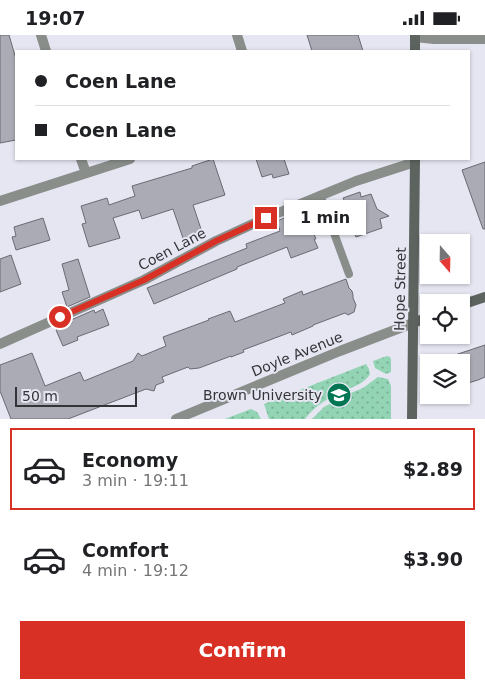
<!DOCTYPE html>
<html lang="en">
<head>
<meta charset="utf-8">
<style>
	body { margin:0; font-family:"DejaVu Sans",sans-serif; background:#f6f6f6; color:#202124; height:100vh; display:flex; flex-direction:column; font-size:19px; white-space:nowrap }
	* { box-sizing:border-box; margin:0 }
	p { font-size:16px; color:#757577 }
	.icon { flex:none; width:28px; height:28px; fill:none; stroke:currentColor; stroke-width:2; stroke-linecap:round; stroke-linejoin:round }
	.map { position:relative; height:384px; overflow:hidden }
	.sheet { display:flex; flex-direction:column; background:#fff; flex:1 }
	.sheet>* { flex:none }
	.top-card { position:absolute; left:15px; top:15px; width:455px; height:110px; border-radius:0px; box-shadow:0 1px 4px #0004; display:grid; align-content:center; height:110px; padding:0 20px; background:#fff }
	.needle { width:32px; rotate:160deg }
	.controls { position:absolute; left:420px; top:199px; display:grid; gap:10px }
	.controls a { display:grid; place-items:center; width:50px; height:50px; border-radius:0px; background:#fff; box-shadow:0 1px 4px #0004; font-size:25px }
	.scale { position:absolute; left:15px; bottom:12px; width:122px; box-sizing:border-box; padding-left:5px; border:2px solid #343438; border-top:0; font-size:14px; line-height:18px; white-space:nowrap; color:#343438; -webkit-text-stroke:4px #e5e6f1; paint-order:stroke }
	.end { position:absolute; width:22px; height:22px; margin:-11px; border:6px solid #d93025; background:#fff; box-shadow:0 0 0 2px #fff }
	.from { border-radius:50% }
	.bubble { position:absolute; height:35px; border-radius:0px; background:#fff; box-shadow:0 1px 4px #0004; font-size:16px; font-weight:700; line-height:35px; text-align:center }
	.top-card b { display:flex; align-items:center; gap:18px; height:48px; font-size:19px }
	.top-card b+b { border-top:1px solid #e0e0e0 }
	.top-card i { width:12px; height:12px; background:#202124 }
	ul { padding:9px 0 0; list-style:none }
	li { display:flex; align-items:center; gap:15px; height:82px; margin:0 10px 8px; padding:0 10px; border:2px solid transparent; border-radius:0px }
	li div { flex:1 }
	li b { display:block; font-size:19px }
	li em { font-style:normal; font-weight:700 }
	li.on { border-color:#d93025 }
	li>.icon { width:45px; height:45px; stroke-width:1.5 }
	.primary-button { display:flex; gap:10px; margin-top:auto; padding:10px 20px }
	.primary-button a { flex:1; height:58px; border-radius:0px; background:#d93025; color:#fff; font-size:20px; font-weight:700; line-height:58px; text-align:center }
	.status { display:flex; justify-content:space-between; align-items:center; height:35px; padding:0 25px; background:#fff; direction:ltr }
	.status svg { height:14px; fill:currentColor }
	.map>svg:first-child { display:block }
	.grass { fill:url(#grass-dots) }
	.building { fill:#aaabb5; stroke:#6a6a73 }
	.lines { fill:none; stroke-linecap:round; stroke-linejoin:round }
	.lane { stroke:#898e8b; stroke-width:8 }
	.street { stroke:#898e8b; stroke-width:10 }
	.secondary { stroke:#5d6460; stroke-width:10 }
	.route { stroke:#d93025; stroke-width:6 }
	.labels { text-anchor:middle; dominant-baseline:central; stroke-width:4; stroke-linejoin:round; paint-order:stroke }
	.street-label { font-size:14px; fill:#343438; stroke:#e5e6f1 }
	.poi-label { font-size:14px; fill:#343438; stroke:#e5e6f1; text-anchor:end }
</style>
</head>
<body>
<div class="status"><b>19:07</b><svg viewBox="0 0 49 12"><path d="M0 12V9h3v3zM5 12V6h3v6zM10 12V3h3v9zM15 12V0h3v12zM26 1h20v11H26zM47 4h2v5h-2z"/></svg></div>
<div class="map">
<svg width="485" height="384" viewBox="0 0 485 384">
	<defs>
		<pattern id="grass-dots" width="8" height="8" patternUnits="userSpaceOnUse" patternTransform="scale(1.25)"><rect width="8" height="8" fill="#93d4b5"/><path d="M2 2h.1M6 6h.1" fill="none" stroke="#79ad94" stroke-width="1.8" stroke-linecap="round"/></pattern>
	</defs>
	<rect width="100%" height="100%" fill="#e5e6f1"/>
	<!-- grass -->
	<path class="grass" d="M387 321 390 322 391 324V337L386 339 375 333 373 326Z
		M366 329 369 334 370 339C363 351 348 353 336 359 325 365 313 373 305 384H269L264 369Z
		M378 342 388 344 391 351V384H312L324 372 346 360 363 353Z
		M251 374 257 377 261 384H225Z"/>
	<!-- building -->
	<path class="building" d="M0 0H9L16 24V105L0 108Z
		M307 0H358L363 16H312Z
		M213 124 225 160 193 170 204 203 185 209 173 174 142 184 139 175 113 183 120 203 89 212 82 189 86 188 81 171 107 163 109 170 135 161 132 151 192 133V131Z
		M256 124H284L289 139 273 143 272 139 262 142Z
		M485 127V194H483L462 135Z
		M360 157 361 162 371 159 377 174 389 181 380 184 382 193 356 202 354 197 352 198 341 168 345 167 343 163Z
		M304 175 316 204H314L318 213 291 223 287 212 237 232V234L154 269 147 253 247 213 246 209 280 196 277 186Z
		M43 183 50 205 16 215 12 202 16 201 14 192Z
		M11 220 21 249 0 257V224Z
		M78 224 90 262 67 272 62 257 69 255 62 229Z
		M346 244 349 253 352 256 353 260V263L356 270 354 277 348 280 345 278 313 290V291L292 300 291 297 243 315 244 317 231 322V321L199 333 190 334 188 332 162 342 164 347 156 350 154 356 146 354 68 384H11L0 356V330L32 318 45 351 80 337 84 346 133 326 138 318 142 321 166 311 163 302 209 285 208 284 230 276 235 287 285 268 283 264 302 256 303 260Z
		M103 274 109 290 77 302 78 305 63 311 56 295 72 288 71 285 94 275 95 278Z
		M485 310V342L478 345 465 349 461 338V328H458L455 320Z"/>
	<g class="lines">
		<!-- lane -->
		<path class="lane" d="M320 160 349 239"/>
		<!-- street -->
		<path class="street" d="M41 0 46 16
			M237 0 242 16
			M415 2 434 4H485
			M81 124 86 138
			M0 166 130 124
			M0 309 144 245 216 206 266 183 356 146 415 127
			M176 384 340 316 413 288"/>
		<!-- secondary -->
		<path class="secondary" d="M415 16V0
			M461 270 485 262
			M413 288 429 282
			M412 384 415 124"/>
	</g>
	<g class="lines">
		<!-- route -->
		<path class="route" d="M60 282 144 245 216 206 266 183"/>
	</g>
	<!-- icons -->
	<defs>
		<symbol id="university-disc" viewBox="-11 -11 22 22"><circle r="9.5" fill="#007652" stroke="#e5e6f1"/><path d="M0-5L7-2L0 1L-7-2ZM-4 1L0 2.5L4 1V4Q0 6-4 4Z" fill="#fff"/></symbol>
	</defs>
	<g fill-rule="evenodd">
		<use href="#university-disc" x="325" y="346" width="28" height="28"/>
	</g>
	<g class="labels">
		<!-- street labels -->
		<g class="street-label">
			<text transform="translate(172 214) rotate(-28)">Coen Lane</text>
			<text transform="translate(400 254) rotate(-89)">Hope Street</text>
			<text transform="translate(297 319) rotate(-22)">Doyle Avenue</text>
		</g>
		<!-- poi labels -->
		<g class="poi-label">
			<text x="322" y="360">Brown University</text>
		</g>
	</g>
</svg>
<div class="controls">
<a><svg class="needle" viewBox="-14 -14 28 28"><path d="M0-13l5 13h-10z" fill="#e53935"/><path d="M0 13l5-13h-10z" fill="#757577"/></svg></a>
<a><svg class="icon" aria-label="locate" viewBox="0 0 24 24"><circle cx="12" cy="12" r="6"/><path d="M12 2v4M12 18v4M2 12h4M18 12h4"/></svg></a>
<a><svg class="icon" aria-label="layers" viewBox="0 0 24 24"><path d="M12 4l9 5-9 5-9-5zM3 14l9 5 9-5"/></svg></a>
</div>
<div class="scale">50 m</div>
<i class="end from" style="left:60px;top:282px"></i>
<i class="end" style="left:266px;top:183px"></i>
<div class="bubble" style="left:284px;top:165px;width:82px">1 min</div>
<div class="top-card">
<b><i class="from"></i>Coen Lane</b>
<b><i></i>Coen Lane</b>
</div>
</div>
<section class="sheet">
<ul>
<li class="on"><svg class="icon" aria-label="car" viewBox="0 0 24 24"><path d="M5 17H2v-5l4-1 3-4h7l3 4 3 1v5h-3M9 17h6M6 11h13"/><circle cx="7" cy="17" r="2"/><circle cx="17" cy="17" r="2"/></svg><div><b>Economy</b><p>3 min · 19:11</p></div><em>$2.89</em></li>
<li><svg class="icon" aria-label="car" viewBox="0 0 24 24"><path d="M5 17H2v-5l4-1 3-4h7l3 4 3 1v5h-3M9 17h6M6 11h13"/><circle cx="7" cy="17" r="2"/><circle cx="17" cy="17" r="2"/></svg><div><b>Comfort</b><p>4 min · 19:12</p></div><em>$3.90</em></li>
</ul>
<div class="primary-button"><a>Confirm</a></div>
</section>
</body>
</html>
